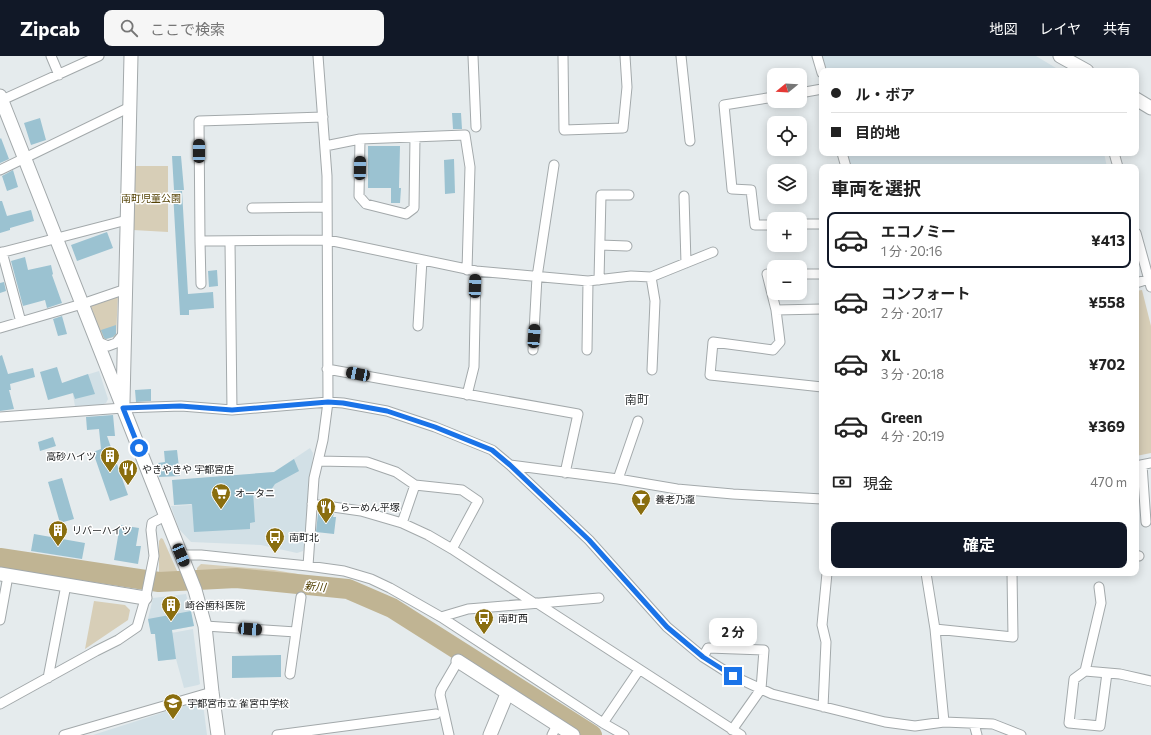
<!DOCTYPE html>
<html lang="ja">
<head>
<meta charset="utf-8">
<style>
	body { margin:0; font-family:Commissioner,"Noto Sans JP",sans-serif; background:#f6f6f6; color:#222; height:100vh; display:flex; flex-direction:column; font-size:15px; white-space:nowrap }
	* { box-sizing:border-box; margin:0 }
	p { font-size:13px; color:#767676 }
	.icon { flex:none; width:22px; height:22px; fill:none; stroke:currentColor; stroke-width:2; stroke-linecap:round; stroke-linejoin:round }
	.map { position:relative; flex:1; overflow:hidden }
	.panel { position:absolute; left:819px; top:108px; width:320px; height:412px; display:flex; flex-direction:column; background:#fff; border-radius:8px; box-shadow:0 2px 10px #0003 }
	.panel>* { flex:none }
	.hud { position:absolute; left:819px; top:12px; width:320px; height:88px; border-radius:8px; box-shadow:0 2px 10px #0003; display:grid; align-content:center; height:88px; padding:0 12px; background:#fff }
	.needle { width:26px; rotate:252deg }
	.fabs { position:absolute; left:767px; top:12px; display:grid; gap:8px }
	.fabs a { display:grid; place-items:center; width:40px; height:40px; border-radius:8px; background:#fff; box-shadow:0 2px 10px #0003; font-size:20px }
	.end { position:absolute; width:18px; height:18px; margin:-9px; border:5px solid #1a73e8; background:#fff; box-shadow:0 0 0 2px #fff }
	.from { border-radius:50% }
	.bubble { position:absolute; height:28px; border-radius:8px; background:#fff; box-shadow:0 2px 10px #0003; font-size:13px; font-weight:700; line-height:28px; text-align:center }
	.car { position:absolute; width:12px; height:24px; margin:-12px -6px; border-radius:5px; box-shadow:0 0 3px 1px #0007; background:linear-gradient(#222 24%,#8ab4d8 0 40%,#222 0 76%,#8ab4d8 0 86%,#222 0) }
	.hud b { display:flex; align-items:center; gap:14px; height:38px; font-size:15px }
	.hud b+b { border-top:1px solid #e0e0e0 }
	.hud i { width:10px; height:10px; background:#222 }
	ul { padding:0; list-style:none }
	li { display:flex; align-items:center; gap:12px; height:56px; margin:0 8px 6px; padding:0 4px; border:2px solid transparent; border-radius:8px }
	li div { flex:1 }
	li b { display:block; font-size:15px }
	li em { font-style:normal; font-weight:700 }
	li.active { border-color:#111827 }
	li>.icon { width:36px; height:36px; stroke-width:1.5 }
	h2 { padding:0 12px; font-size:18px; line-height:48px }
	.pay { display:flex; align-items:center; gap:10px; height:44px; padding:0 12px; font-size:15px }
	.pay p { margin-inline-start:auto }
	.action { display:flex; gap:8px; margin-top:auto; padding:8px 12px }
	.action a { flex:1; height:46px; border-radius:8px; background:#111827; color:#fff; font-size:16px; font-weight:700; line-height:46px; text-align:center }
	header { display:flex; align-items:center; gap:24px; box-sizing:border-box; height:56px; padding:0 20px; background:#111827; color:#fff }
	header strong { font-size:19px }
	nav { display:flex; gap:22px; margin-inline-start:auto; font-size:14px }
	.search { width:280px; height:36px; background:#f6f6f6; display:flex; align-items:center; gap:10px; box-sizing:border-box; padding:0 14px; border-radius:8px; color:#767676; font-size:15px }
	.map>svg:first-child { display:block }
	.built { fill:#d2e0e6 }
	.green { fill:#d7ceb7 }
	.lines { fill:none; stroke-linecap:round; stroke-linejoin:round }
	.river { stroke:#c0b493; stroke-width:20 }
	.building { fill:#9bc2d1 }
	.street-casing { stroke:#a3a9ab; stroke-width:11 }
	.secondary-casing { stroke:#a3a9ab; stroke-width:15 }
	.street { stroke:#fff; stroke-width:9 }
	.secondary { stroke:#fff; stroke-width:13 }
	.route { stroke:#1a73e8; stroke-width:5 }
	.labels { text-anchor:middle; dominant-baseline:central; stroke-width:3; stroke-linejoin:round; paint-order:stroke }
	.park-label { font-size:10px; fill:#554306; stroke:#fff }
	.poi-label { font-size:10px; fill:#202223; stroke:#fff; text-anchor:start }
	.water-label { font-size:11px; font-style:italic; fill:#513f01; stroke:#fff }
	.quarter-label { font-size:12px; fill:#333739; stroke:#fff }
</style>
</head>
<body>
<header>
<strong>Zipcab</strong>
<div class="search"><svg class="icon" aria-label="search" viewBox="0 0 24 24"><circle cx="10" cy="10" r="6"/><path d="M15 15l6 6"/></svg>ここで検索</div>
<nav><a>地図</a><a>レイヤ</a><a>共有</a></nav>
</header>
<div class="map">
<svg width="1151" height="679" viewBox="0 0 1151 679">
	<rect width="100%" height="100%" fill="#e5ebed"/>
	<!-- built -->
	<path class="built" d="M822 0H1036L1061 15H825Z
		M847 97H1104L1107 111H850Z
		M99 315 108 343 106 347 101 349 75 350 70 324Z
		M310 392 313 397 306 487 303 495 297 497 261 489 191 486 179 473 171 450 191 449 190 423 274 416Z
		M186 538 194 570 151 578 148 563 153 542Z
		M193 573 200 628 198 629 184 632 176 603 158 605 155 580Z
		M199 645 203 648 207 679H93Z"/>
	<!-- green -->
	<path class="green" d="M135 110H168V176L133 174Z
		M1142 234 1151 270V397L1136 400V235Z
		M118 238 116 280 103 284 90 248Z
		M161 482 163 483 178 517 159 518V485Z
		M201 508 274 514 304 519 247 514 197 515V512Z
		M94 545 125 549 130 554 128 564 85 593Z"/>
	<g class="lines">
		<!-- river -->
		<path class="river" d="M0 502 159 526 236 522 348 533 392 552 592 679"/>
	</g>
	<!-- building -->
	<path class="building" d="M452 57H461L462 73H453Z
		M40 62 46 84 31 89 24 67Z
		M1 82 9 103 0 107V83Z
		M368 90H400L399 132H401L400 147H391V132H368Z
		M172 100H181L184 134H174Z
		M454 103 455 137 445 138 444 104Z
		M13 114 18 131 7 135 2 120Z
		M182 135 188 238 213 236 214 252 189 254V259H180L173 136Z
		M0 145H2L7 160 31 154 34 165 10 172V174L0 177Z
		M107 176 113 192 77 205 71 189Z
		M25 201 28 214 51 209 53 218 52 219 62 247 47 252 45 244 23 250 11 205Z
		M217 214 218 230 209 231 208 215Z
		M4 226 6 235 0 237V227Z
		M62 260 67 278 58 280 53 263Z
		M116 269V278L113 281 106 283 104 282 101 274Z
		M2 299 8 318 33 312 35 321 10 328 11 334H9L14 353 0 355V300Z
		M57 311 62 327 88 318 95 338 75 343 73 337 48 344 40 316Z
		M151 333V345L136 346 135 334Z
		M113 359 115 380H107L128 439 110 445 93 396 101 393 99 373 87 374 86 361Z
		M53 381 56 390 40 395 38 386Z
		M177 394 180 420 159 421 158 407 165 406 164 395Z
		M294 403 299 415 275 428 271 434 253 435 255 466 250 467V473L194 476 192 448 174 449 172 424 274 416Z
		M62 422 74 463 60 467 48 426Z
		M319 455 334 457 333 461H336L334 478 316 476 318 457Z
		M120 469 139 472 136 490H141L138 508 114 504Z
		M34 478 85 487 82 503 31 495Z
		M191 555 194 570 172 574 176 603 158 605 155 578H151L148 563Z
		M281 599V621L232 622V600Z"/>
	<g class="lines">
		<defs>
			<path id="street" d="M51 0 59 19
				M473 0 476 71
				M563 0 564 74 623 72 627 31 625 0
				M681 0 690 85
				M817 0 822 17
				M800 37 822 33
				M774 41 724 49 732 133 751 134 755 169H774
				M0 45 99 0
				M323 61 199 65 200 185 328 184 476 215 588 225 631 220 651 221 713 196
				M360 83 359 140 366 148 406 158 414 152 415 81
				M325 90 360 83 465 79 470 111 467 214
				M842 97 846 111
				M1114 97 1118 111
				M0 114 130 51
				M684 140 686 207
				M252 152 327 151
				M800 168H822
				M1136 177 1151 231
				M200 185 201 228
				M230 186 232 354
				M600 189 627 190
				M2 196 21 266
				M0 197 127 164
				M774 218H767L776 254 780 286 773 294 713 286 710 319 822 331
				M800 218H822
				M651 221 655 245 652 314
				M599 224 601 139H629
				M1136 227 1149 223
				M776 254 822 253
				M418 270 422 204
				M0 272 82 248 126 233
				M96 285 108 290 116 287 125 276
				M533 294 537 221 554 109
				M587 294 588 225
				M327 313 578 358 565 417
				M467 339 474 311 476 215
				M0 361 123 352 181 350 232 354 328 346 343 347 387 355 435 371 492 394 510 409 618 423 677 433 733 438 822 443
				M318 405 367 406 396 416 415 429
				M510 409 589 484 667 571 703 601 733 620 772 638 885 666 915 670 944 666 993 668 1021 679
				M1142 409 1146 466
				M1136 410 1151 407
				M618 423 638 365
				M312 448 361 455 402 467 428 479 452 493 534 547
				M402 467 415 429 462 434 478 445 452 493
				M181 499H201L308 510 344 515 371 523 390 532 441 561 603 667 624 679
				M1136 499 1139 500
				M308 510 314 422 323 384 328 346 327 120 318 0
				M926 517 935 573 944 666
				M1099 531 1101 547 1085 615 1120 618 1151 625
				M537 547 741 679
				M441 561 468 553 599 542
				M0 564 8 520
				M205 570 296 576
				M935 573 1013 581 1012 517
				M703 601 708 592 764 594 761 633 732 674
				M1085 615 1074 623 1069 667 1100 670 1107 617
				M290 618 301 541
				M48 622 66 529
				M0 648 96 595 118 584 137 571 146 540 154 500 151 474 152 467 165 460
				M823 651 826 586 822 569 827 517
				M603 667 639 614
				M974 668 977 679
				M64 679 212 636
				M277 679 436 658
				M449 679 440 639 441 634 458 605
				M552 679 557 669"/>
			<path id="secondary" d="M1060 0 1087 15
				M0 40 195 534 205 570 212 636 218 679
				M1136 43 1151 52
				M123 346 131 0
				M0 518 145 542
				M458 605 573 679
				M490 679 507 638"/>
		</defs>
		<!-- street casing -->
		<use href="#street" class="street-casing"/>
		<!-- secondary casing -->
		<use href="#secondary" class="secondary-casing"/>
		<!-- street -->
		<use href="#street" class="street"/>
		<!-- secondary -->
		<use href="#secondary" class="secondary"/>
	</g>
	<g class="lines">
		<!-- route -->
		<path class="route" d="M139 392 123 352 180 350 232 354 328 346 343 347 387 355 435 371 492 394 510 409 589 484 667 571 703 601 733 620"/>
	</g>
	<!-- icons -->
	<defs>
		<symbol id="building-pin" viewBox="-11 -11 22 30"><path d="M0 17L-7.5 6A9.5 9.5 0 1 1 7.5 6Z" fill="#8a6e0f" stroke="#fff"/><path d="M-4-6H4V6H1V3H-1V6H-4ZM-2.5-4.3h1.7v1.8h-1.7ZM.8-4.3h1.7v1.8H.8ZM-2.5-1h1.7V.8h-1.7ZM.8-1h1.7V.8H.8Z" fill="#fff"/></symbol>
		<symbol id="restaurant-pin" viewBox="-11 -11 22 30"><path d="M0 17L-7.5 6A9.5 9.5 0 1 1 7.5 6Z" fill="#8a6e0f" stroke="#fff"/><path d="M-5-6h1v4h1v-4h1v4h1v-4h1v5L-1.5 .5V6h-2V.5L-5-1ZM5-6V6H3V1.5H1.5Q1.5-4 5-6Z" fill="#fff"/></symbol>
		<symbol id="supermarket-pin" viewBox="-11 -11 22 30"><path d="M0 17L-7.5 6A9.5 9.5 0 1 1 7.5 6Z" fill="#8a6e0f" stroke="#fff"/><path d="M-6-5.5h2.5l.6 2H6L4.5 2H-2.5L-4.4-4H-6ZM-1.5 3.2a1.3 1.3 0 1 0 .1 0ZM3 3.2a1.3 1.3 0 1 0 .1 0Z" fill="#fff"/></symbol>
		<symbol id="bar-pin" viewBox="-11 -11 22 30"><path d="M0 17L-7.5 6A9.5 9.5 0 1 1 7.5 6Z" fill="#8a6e0f" stroke="#fff"/><path d="M-6-5H6L.8 .8V4.5H3.5V6h-7V4.5H-.8V.8Z" fill="#fff"/></symbol>
		<symbol id="bus-pin" viewBox="-11 -11 22 30"><path d="M0 17L-7.5 6A9.5 9.5 0 1 1 7.5 6Z" fill="#8a6e0f" stroke="#fff"/><path d="M-5-6H5V4H4V6H2V4H-2V6H-4V4H-5ZM-3.5-4V0h7V-4ZM-3.5 1.2v1.5H-2V1.2ZM2 1.2v1.5H3.5V1.2Z" fill="#fff"/></symbol>
		<symbol id="school-pin" viewBox="-11 -11 22 30"><path d="M0 17L-7.5 6A9.5 9.5 0 1 1 7.5 6Z" fill="#8a6e0f" stroke="#fff"/><path d="M0-5L7-2L0 1L-7-2ZM-4 1L0 2.5L4 1V4Q0 6-4 4Z" fill="#fff"/></symbol>
	</defs>
	<g fill-rule="evenodd">
		<use href="#building-pin" x="99" y="389" width="22" height="30"/>
		<use href="#restaurant-pin" x="117" y="402" width="22" height="30"/>
		<use href="#supermarket-pin" x="210" y="426" width="22" height="30"/>
		<use href="#bar-pin" x="630" y="432" width="22" height="30"/>
		<use href="#restaurant-pin" x="315" y="440" width="22" height="30"/>
		<use href="#building-pin" x="47" y="463" width="22" height="30"/>
		<use href="#bus-pin" x="264" y="470" width="22" height="30"/>
		<use href="#building-pin" x="160" y="538" width="22" height="30"/>
		<use href="#bus-pin" x="473" y="551" width="22" height="30"/>
		<use href="#school-pin" x="162" y="636" width="22" height="30"/>
	</g>
	<g class="labels">
		<!-- park labels -->
		<g class="park-label">
			<text x="151" y="142">南町児童公園</text>
		</g>
		<!-- poi labels -->
		<g class="poi-label">
			<text x="96" y="400" text-anchor="end">高砂ハイツ</text>
			<text x="142" y="413">やきやきや 宇都宮店</text>
			<text x="235" y="437">オータニ</text>
			<text x="655" y="443">養老乃瀧</text>
			<text x="340" y="451">らーめん平塚</text>
			<text x="72" y="474">リバーハイツ</text>
			<text x="289" y="481">南町北</text>
			<text x="185" y="549">崎谷歯科医院</text>
			<text x="498" y="562">南町西</text>
			<text x="187" y="647">宇都宮市立 雀宮中学校</text>
		</g>
		<!-- water labels -->
		<g class="water-label">
			<text transform="translate(315 530) rotate(5)">新川</text>
		</g>
		<!-- quarter labels -->
		<g class="quarter-label">
			<text x="637" y="343">南町</text>
		</g>
	</g>
</svg>
<div class="fabs">
<a><svg class="needle" viewBox="-14 -14 28 28"><path d="M0-13l5 13h-10z" fill="#e53935"/><path d="M0 13l5-13h-10z" fill="#767676"/></svg></a>
<a><svg class="icon" aria-label="locate" viewBox="0 0 24 24"><circle cx="12" cy="12" r="6"/><path d="M12 2v4M12 18v4M2 12h4M18 12h4"/></svg></a>
<a><svg class="icon" aria-label="layers" viewBox="0 0 24 24"><path d="M12 4l9 5-9 5-9-5zM3 14l9 5 9-5"/></svg></a>
<a>+</a>
<a>−</a>
</div>
<i class="end from" style="left:139px;top:392px"></i>
<i class="end" style="left:733px;top:620px"></i>
<div class="bubble" style="left:709px;top:562px;width:48px">2 分</div>
<i class="car" style="left:199px;top:95px;rotate:0deg"></i>
<i class="car" style="left:360px;top:112px;rotate:1deg"></i>
<i class="car" style="left:475px;top:230px;rotate:2deg"></i>
<i class="car" style="left:534px;top:280px;rotate:4deg"></i>
<i class="car" style="left:358px;top:318px;rotate:281deg"></i>
<i class="car" style="left:181px;top:499px;rotate:157deg"></i>
<i class="car" style="left:250px;top:573px;rotate:94deg"></i>
<div class="hud">
<b><i class="from"></i>ル・ボア</b>
<b><i></i>目的地</b>
</div>
<section class="panel">
<h2>車両を選択</h2>
<ul>
<li class="active"><svg class="icon" aria-label="car" viewBox="0 0 24 24"><path d="M5 17H2v-5l4-1 3-4h7l3 4 3 1v5h-3M9 17h6M6 11h13"/><circle cx="7" cy="17" r="2"/><circle cx="17" cy="17" r="2"/></svg><div><b>エコノミー</b><p>1 分 · 20:16</p></div><em>¥413</em></li>
<li><svg class="icon" aria-label="car" viewBox="0 0 24 24"><path d="M5 17H2v-5l4-1 3-4h7l3 4 3 1v5h-3M9 17h6M6 11h13"/><circle cx="7" cy="17" r="2"/><circle cx="17" cy="17" r="2"/></svg><div><b>コンフォート</b><p>2 分 · 20:17</p></div><em>¥558</em></li>
<li><svg class="icon" aria-label="car" viewBox="0 0 24 24"><path d="M5 17H2v-5l4-1 3-4h7l3 4 3 1v5h-3M9 17h6M6 11h13"/><circle cx="7" cy="17" r="2"/><circle cx="17" cy="17" r="2"/></svg><div><b>XL</b><p>3 分 · 20:18</p></div><em>¥702</em></li>
<li><svg class="icon" aria-label="car" viewBox="0 0 24 24"><path d="M5 17H2v-5l4-1 3-4h7l3 4 3 1v5h-3M9 17h6M6 11h13"/><circle cx="7" cy="17" r="2"/><circle cx="17" cy="17" r="2"/></svg><div><b>Green</b><p>4 分 · 20:19</p></div><em>¥369</em></li>
</ul>
<div class="pay"><svg class="icon" aria-label="cash" viewBox="0 0 24 24"><path d="M3 7h18v10H3z"/><circle cx="12" cy="12" r="2"/></svg>現金<p>470 m</p></div>
<div class="action"><a>確定</a></div>
</section>
</div>
</body>
</html>
